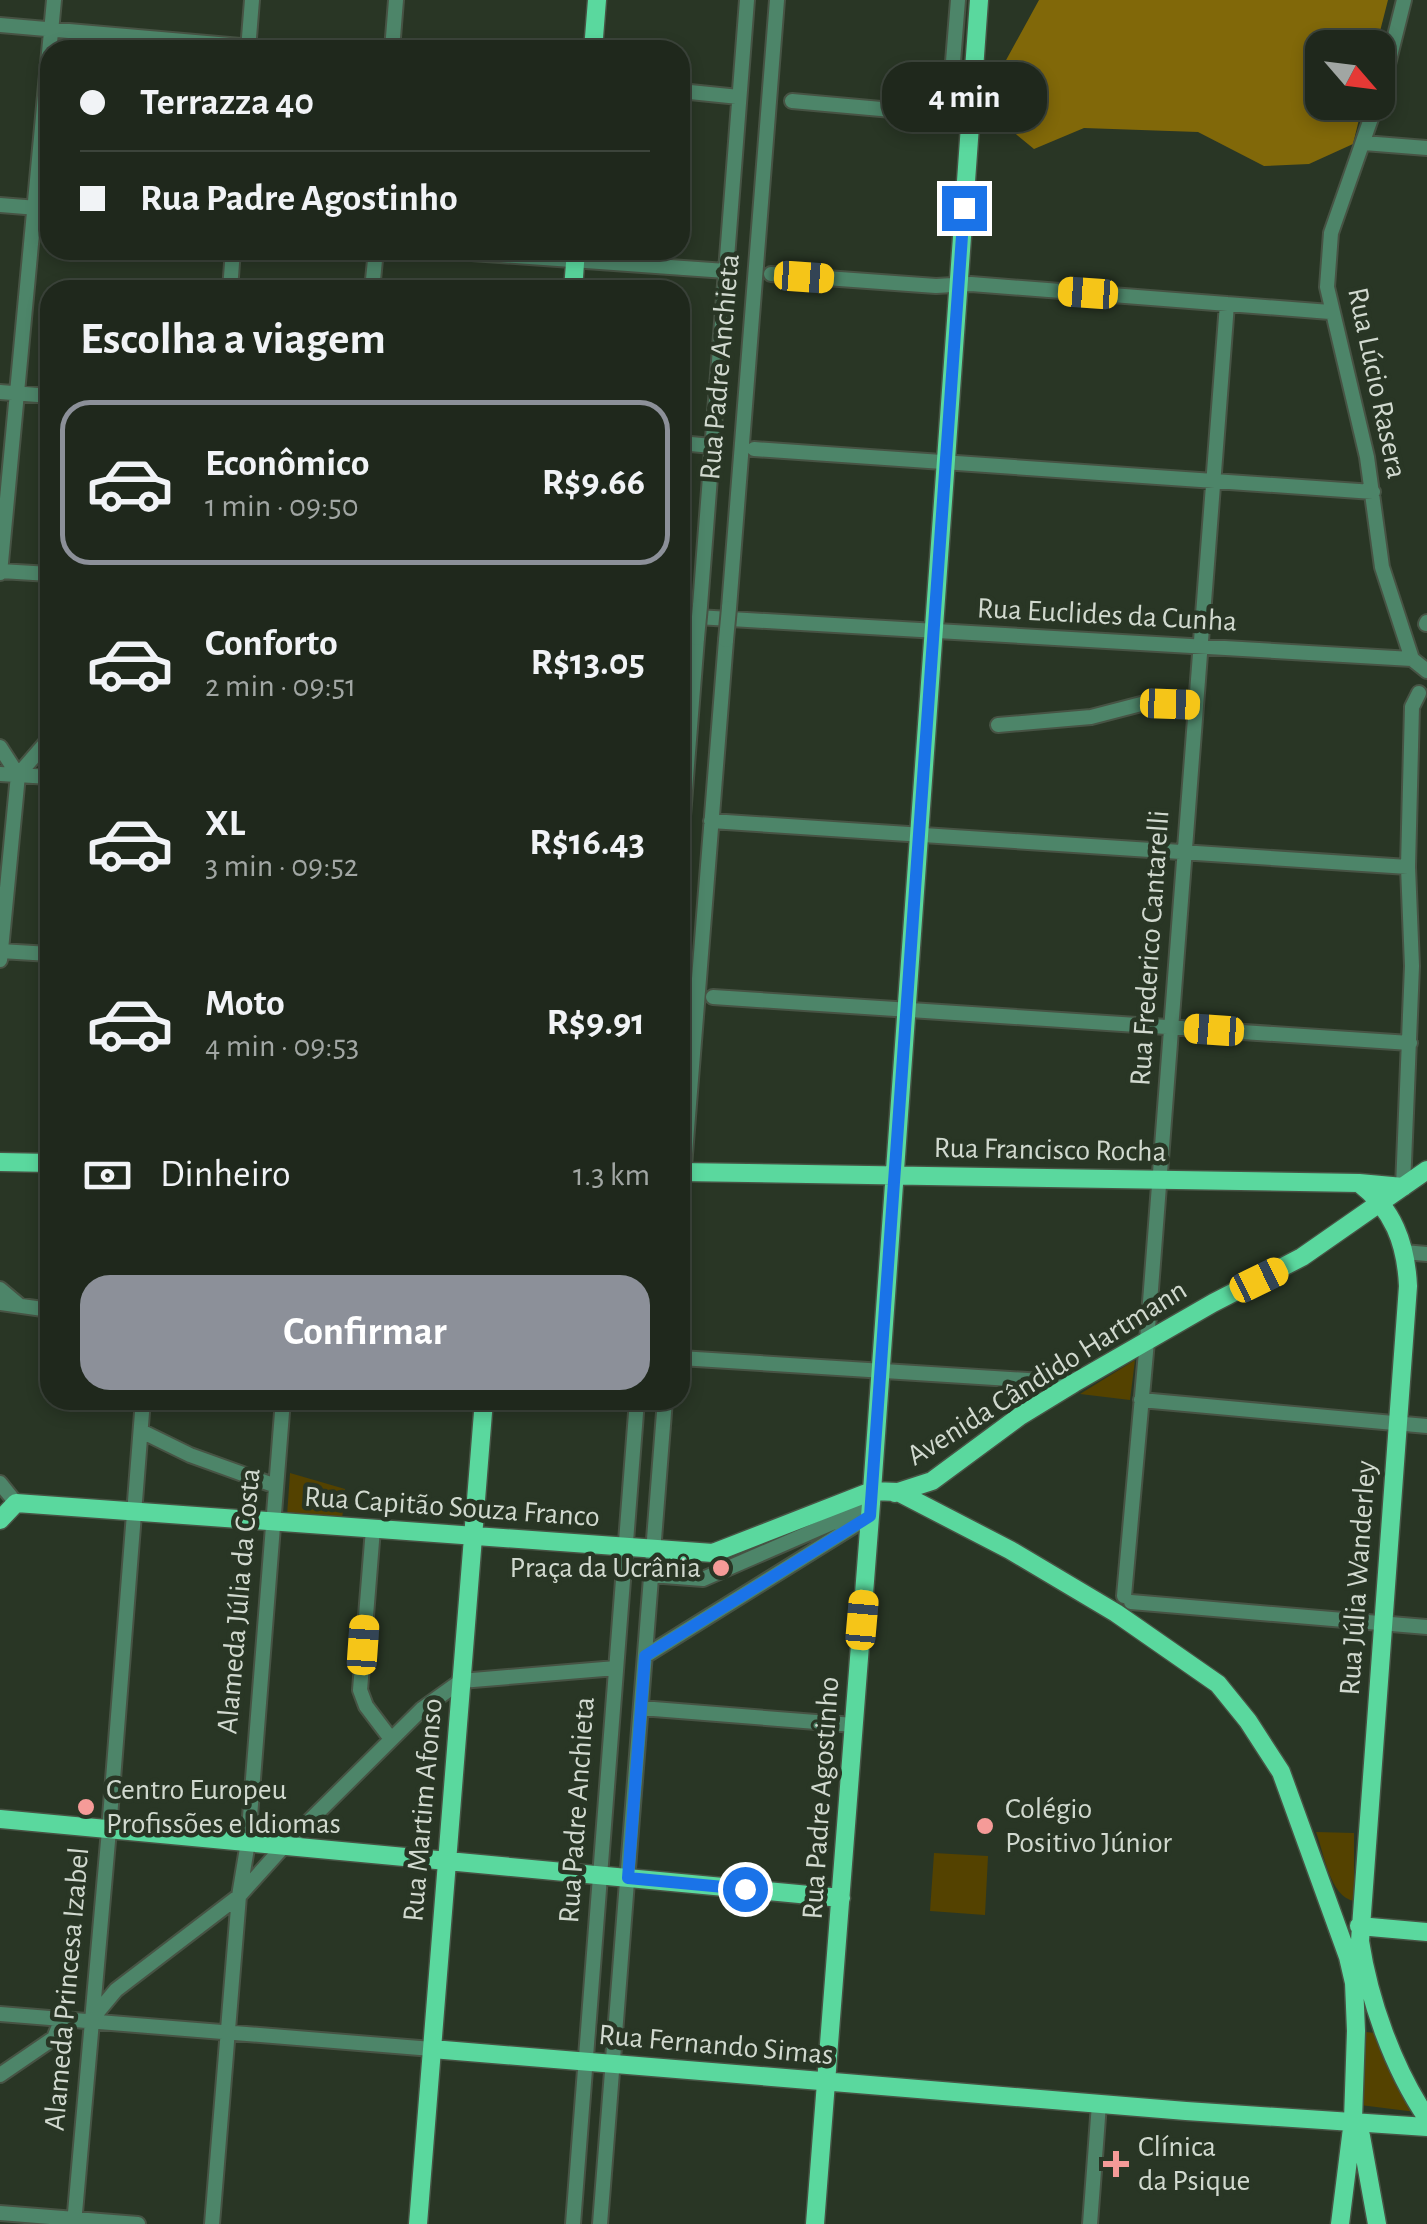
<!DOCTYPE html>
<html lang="pt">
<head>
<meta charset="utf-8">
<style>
	body { margin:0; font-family:"Alegreya Sans",sans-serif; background:#2c3429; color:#f1f3f6; height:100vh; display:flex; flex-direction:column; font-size:38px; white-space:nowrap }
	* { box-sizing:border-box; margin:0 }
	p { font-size:32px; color:#a1a6a3 }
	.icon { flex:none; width:55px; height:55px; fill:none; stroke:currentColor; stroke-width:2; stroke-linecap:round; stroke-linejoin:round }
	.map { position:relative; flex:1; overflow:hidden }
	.drawer { position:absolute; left:40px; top:280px; width:650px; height:1130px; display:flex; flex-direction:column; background:#1f281c; border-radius:30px; box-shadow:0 5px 15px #0003,0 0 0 2px #3c443b }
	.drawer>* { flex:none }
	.top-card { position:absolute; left:40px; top:40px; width:650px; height:220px; border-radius:30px; box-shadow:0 5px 15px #0003,0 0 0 2px #3c443b; display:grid; align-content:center; height:220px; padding:0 40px; background:#1f281c }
	.needle { width:65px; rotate:118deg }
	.tools { position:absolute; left:1305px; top:30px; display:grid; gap:20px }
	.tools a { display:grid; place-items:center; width:90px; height:90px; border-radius:20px; background:#1f281c; box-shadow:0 5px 15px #0003,0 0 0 2px #3c443b; font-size:50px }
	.end { position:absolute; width:45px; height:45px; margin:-22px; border:12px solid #1a73e8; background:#fff; box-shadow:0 0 0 5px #fff }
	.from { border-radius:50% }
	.bubble { position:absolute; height:70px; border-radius:30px; background:#1f281c; box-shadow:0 5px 15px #0003,0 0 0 2px #3c443b; font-size:32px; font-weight:700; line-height:70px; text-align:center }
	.car { position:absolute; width:30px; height:60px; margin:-30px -15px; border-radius:12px; box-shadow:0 0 8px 2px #0007; background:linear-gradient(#f5c518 24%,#345 0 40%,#f5c518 0 76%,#345 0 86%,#f5c518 0) }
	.top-card b { display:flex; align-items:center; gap:35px; height:95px; font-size:38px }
	.top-card b+b { border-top:2px solid #3c443b }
	.top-card i { width:25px; height:25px; background:#f1f3f6 }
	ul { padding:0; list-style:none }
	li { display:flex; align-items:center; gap:30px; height:165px; margin:0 20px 15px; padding:0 20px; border:5px solid transparent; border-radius:30px }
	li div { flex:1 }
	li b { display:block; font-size:38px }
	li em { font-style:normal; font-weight:700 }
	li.current { border-color:#8c9099 }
	li>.icon { width:90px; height:90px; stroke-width:1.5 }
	h2 { padding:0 40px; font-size:45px; line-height:120px }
	.pay { display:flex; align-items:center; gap:25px; height:110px; padding:0 40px; font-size:38px }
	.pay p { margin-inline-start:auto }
	.cta { display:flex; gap:20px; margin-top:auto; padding:20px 40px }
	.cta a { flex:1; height:115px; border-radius:30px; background:#8c9099; color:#fff; font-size:40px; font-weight:700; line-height:115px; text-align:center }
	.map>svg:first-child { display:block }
	.green { fill:#544200 }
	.forest { fill:#816809 }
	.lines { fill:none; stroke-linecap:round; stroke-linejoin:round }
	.minor-casing { stroke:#475344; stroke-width:18 }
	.major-casing { stroke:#475344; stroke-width:21 }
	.minor { stroke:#4d8569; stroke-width:14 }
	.major { stroke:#5ad89e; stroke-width:18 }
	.minor-bridge-casing { stroke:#475344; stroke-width:18; stroke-linecap:butt }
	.minor-bridge { stroke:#4d8569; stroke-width:14 }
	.route { stroke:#1a73e8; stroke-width:12 }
	.poi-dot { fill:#f59b98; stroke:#293625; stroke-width:4 }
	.labels { text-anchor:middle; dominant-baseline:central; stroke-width:9; stroke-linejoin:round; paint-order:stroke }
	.street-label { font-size:30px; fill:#d1d9cf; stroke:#293625 }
	.poi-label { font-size:30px; fill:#d1d9cf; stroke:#293625; text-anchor:start }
</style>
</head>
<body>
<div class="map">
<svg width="1427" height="2224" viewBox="0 0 1427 2224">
	<rect width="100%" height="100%" fill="#293625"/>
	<!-- green -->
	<path class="green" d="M1135 1360 1130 1400 1080 1394Z
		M290 1473 345 1489 342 1520 287 1516Z
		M1316 1832 1354 1833V1901C1330 1897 1324 1853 1316 1832Z
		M934 1853 988 1856 985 1915 930 1911Z
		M1366 2032 1375 2033 1416 2112 1360 2105 1362 2035Z"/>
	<!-- forest -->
	<path class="forest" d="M1039 0H1388L1376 47 1322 48V102L1363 103 1353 144 1309 164 1264 166 1198 132 1084 128 1034 149 1006 126 1005 62Z"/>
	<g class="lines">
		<defs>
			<path id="minor" d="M1404 0 1383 84 1331 233 1327 287 1367 457 1382 567 1412 659 1427 671
				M0 25 286 50
				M248 50 252 0
				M392 50 396 0
				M680 91 739 97
				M950 99 958 0
				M792 101 970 117
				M1364 143 1427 148
				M0 205 50 209
				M429 250 726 271
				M771 274 936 286 971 284 1330 312
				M230 290 233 250
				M372 290 376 250
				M0 392 50 396
				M680 443 712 446
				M754 449 1373 492
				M0 571 50 574
				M0 573 54 0
				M700 606 747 0
				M729 608 777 0
				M680 616 1412 659
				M1426 624 1427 622
				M998 725 1091 717 1145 703 1196 705
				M0 747 18 775
				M0 774 50 777
				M18 775 50 738
				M711 821 1408 867
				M680 854 697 638
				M0 951 50 954
				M0 960 18 775
				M713 997 1410 1043
				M1403 1187 1412 966 1408 867 1412 707 1419 693
				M680 1217 726 640
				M1404 1252 1427 1254
				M0 1289 19 1305
				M0 1303 50 1310
				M680 1358 1074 1383
				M1141 1400 1427 1426
				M141 1431 190 1455 276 1486
				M0 1483 16 1503
				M373 1529 360 1690 366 1706 391 1739
				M651 1575 703 1579 871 1506
				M1124 1596 1147 1341 1227 304
				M1131 1602 1427 1627
				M645 1656 870 1516
				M641 1708 854 1725
				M0 2014 432 2049
				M91 2020 116 1990 239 1896 284 1846 422 1709 461 1681 616 1668
				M0 2075 54 2038 62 2019
				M0 2213 138 2224
				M74 2224 109 1830 143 1400
				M212 2224 239 1896 248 1842 283 1400
				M573 2224 637 1400
				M600 2224 665 1400
				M1090 2224 1099 2104"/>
			<path id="major" d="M593 50 597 0
				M573 290 576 250
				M0 1162 50 1163
				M680 1172 1359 1183 1403 1187
				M1359 1183C1393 1209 1406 1243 1408 1286L1360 1941C1369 2000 1393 2068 1427 2118
				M895 1493 932 1481 1020 1416 1074 1383 1213 1303 1302 1257 1427 1170
				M0 1520 16 1503 713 1553 872 1491 898 1492 1010 1550 1116 1613 1218 1684 1248 1721 1281 1772 1348 1957 1354 1983 1356 2031 1353 2120 1340 2224
				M0 1819 841 1898
				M1359 1926 1427 1932
				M432 2049 1186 2111 1427 2127
				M1355 2125 1361 2136 1377 2224
				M418 2224 484 1400
				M815 2224 872 1491 979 0"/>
		</defs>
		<!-- minor casing -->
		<use href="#minor" class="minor-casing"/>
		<!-- major casing -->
		<use href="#major" class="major-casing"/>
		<!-- minor -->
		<use href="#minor" class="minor"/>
		<!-- major -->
		<use href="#major" class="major"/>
		<defs>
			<path id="minor-bridge" d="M697 638 700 606
				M726 640 729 608"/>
		</defs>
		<!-- minor-bridge casing -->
		<use href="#minor-bridge" class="minor-bridge-casing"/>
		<!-- minor-bridge -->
		<use href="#minor-bridge" class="minor-bridge"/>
	</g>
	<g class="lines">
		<!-- route -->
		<path class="route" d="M745 1889 628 1878 645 1656 870 1516 964 208"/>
	</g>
	<!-- markers -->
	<g class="poi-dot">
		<circle cx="721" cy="1568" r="10"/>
		<circle cx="86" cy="1807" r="10"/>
		<circle cx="985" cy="1826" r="10"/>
		<path d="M1111 2149h10v10h10v10h-10v10h-10v-10h-10v-10h10z"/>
	</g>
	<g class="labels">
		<!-- street labels -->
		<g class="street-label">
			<text transform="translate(720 367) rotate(-85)">Rua Padre Anchieta</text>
			<text transform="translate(1377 383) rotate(78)">Rua Lúcio Rasera</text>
			<text transform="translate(1107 615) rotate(3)">Rua Euclides da Cunha</text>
			<text transform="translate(1150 948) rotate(-86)">Rua Frederico Cantarelli</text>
			<text transform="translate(1050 1150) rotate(1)">Rua Francisco Rocha</text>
			<text transform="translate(1047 1373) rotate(-32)">Avenida Cândido Hartmann</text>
			<text transform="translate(452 1507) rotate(4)">Rua Capitão Souza Franco</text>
			<text transform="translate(1358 1578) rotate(-86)">Rua Júlia Wanderley</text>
			<text transform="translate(239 1601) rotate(-85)">Alameda Júlia da Costa</text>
			<text transform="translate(821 1798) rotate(-86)">Rua Padre Agostinho</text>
			<text transform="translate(423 1810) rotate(-85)">Rua Martim Afonso</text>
			<text transform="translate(577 1810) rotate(-86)">Rua Padre Anchieta</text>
			<text transform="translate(67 1989) rotate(-85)">Alameda Princesa Izabel</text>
			<text transform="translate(716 2045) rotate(5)">Rua Fernando Simas</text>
		</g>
		<!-- poi labels -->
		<g class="poi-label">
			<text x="701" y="1568" text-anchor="end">Praça da Ucrânia</text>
			<text x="106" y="1790">Centro Europeu<tspan x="106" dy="34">Profissões e Idiomas</tspan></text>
			<text x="1005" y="1809">Colégio<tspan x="1005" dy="34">Positivo Júnior</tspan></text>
			<text x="1138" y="2147">Clínica<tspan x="1138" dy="34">da Psique</tspan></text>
		</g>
	</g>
</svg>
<div class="tools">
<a><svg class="needle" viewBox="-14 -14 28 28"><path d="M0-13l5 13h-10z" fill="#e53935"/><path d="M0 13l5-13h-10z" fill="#a1a6a3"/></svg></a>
</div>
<i class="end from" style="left:745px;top:1889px"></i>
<i class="end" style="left:964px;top:208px"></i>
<div class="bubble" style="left:882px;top:62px;width:165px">4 min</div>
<i class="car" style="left:804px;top:277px;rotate:94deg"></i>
<i class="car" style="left:1088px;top:293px;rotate:274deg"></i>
<i class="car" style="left:1170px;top:704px;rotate:92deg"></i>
<i class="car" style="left:1214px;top:1030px;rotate:274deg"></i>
<i class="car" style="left:1259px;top:1280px;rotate:64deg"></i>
<i class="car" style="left:862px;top:1620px;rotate:5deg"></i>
<i class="car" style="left:363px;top:1645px;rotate:4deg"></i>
<div class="top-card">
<b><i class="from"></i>Terrazza 40</b>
<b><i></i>Rua Padre Agostinho</b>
</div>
<section class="drawer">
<h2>Escolha a viagem</h2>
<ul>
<li class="current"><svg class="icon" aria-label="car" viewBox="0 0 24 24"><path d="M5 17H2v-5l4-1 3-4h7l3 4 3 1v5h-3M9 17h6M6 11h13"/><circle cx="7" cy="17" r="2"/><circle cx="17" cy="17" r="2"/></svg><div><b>Econômico</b><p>1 min · 09:50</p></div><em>R$9.66</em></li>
<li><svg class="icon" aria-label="car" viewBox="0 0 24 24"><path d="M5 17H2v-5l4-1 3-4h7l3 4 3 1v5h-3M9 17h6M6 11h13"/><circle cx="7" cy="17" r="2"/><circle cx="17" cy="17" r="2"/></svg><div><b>Conforto</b><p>2 min · 09:51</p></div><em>R$13.05</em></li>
<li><svg class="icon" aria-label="car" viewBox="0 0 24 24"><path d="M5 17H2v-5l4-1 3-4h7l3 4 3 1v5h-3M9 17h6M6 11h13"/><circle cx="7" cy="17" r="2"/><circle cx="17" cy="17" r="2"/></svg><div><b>XL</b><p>3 min · 09:52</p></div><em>R$16.43</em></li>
<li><svg class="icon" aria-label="car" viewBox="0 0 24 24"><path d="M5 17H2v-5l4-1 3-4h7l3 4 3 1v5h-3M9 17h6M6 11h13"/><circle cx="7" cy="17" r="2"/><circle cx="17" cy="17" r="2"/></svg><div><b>Moto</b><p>4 min · 09:53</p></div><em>R$9.91</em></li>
</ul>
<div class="pay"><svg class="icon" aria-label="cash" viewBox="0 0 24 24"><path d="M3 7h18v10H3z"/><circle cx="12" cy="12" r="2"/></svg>Dinheiro<p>1.3 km</p></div>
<div class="cta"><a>Confirmar</a></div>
</section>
</div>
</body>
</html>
